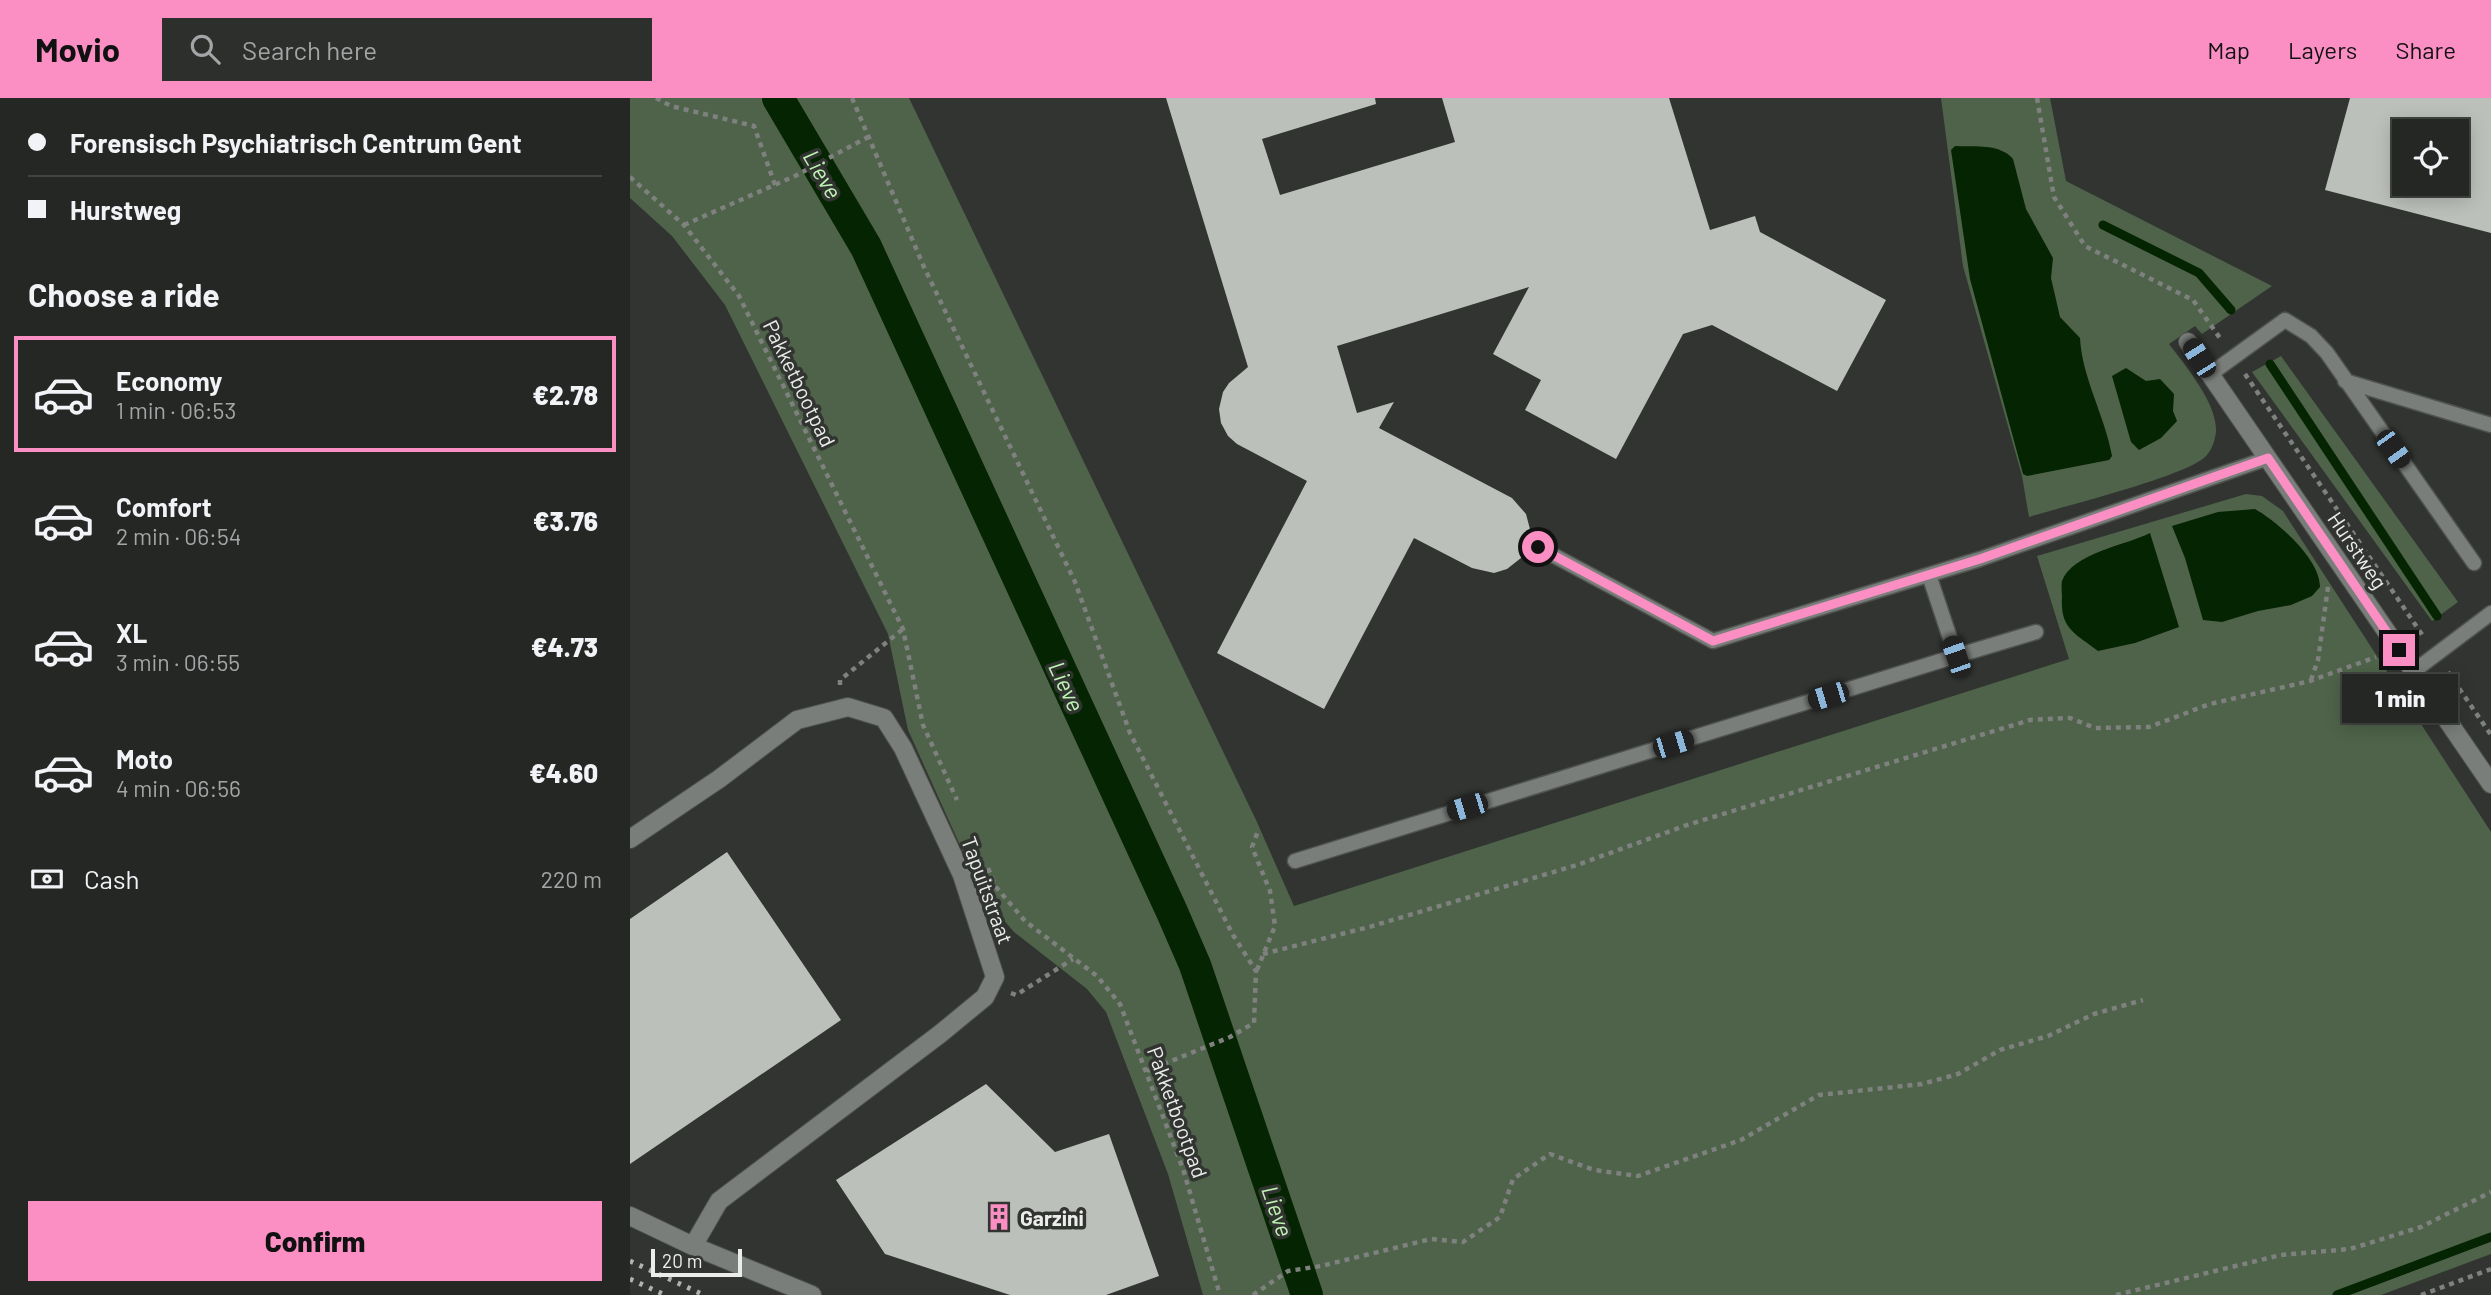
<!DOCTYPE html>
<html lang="en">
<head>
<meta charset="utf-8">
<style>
	body { margin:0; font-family:Barlow,sans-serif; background:#2d2f2c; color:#f1f3f6; height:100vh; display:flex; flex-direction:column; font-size:26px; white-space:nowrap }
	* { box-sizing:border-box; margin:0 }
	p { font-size:23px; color:#a3a5a6 }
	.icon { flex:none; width:38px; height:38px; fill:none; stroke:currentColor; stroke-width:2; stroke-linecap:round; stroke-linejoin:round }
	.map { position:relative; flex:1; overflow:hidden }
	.side { display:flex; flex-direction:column; background:#252724; width:630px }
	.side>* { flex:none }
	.top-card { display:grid; align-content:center; height:154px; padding:0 28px; background:#252724 }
	.buttons { position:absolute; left:1762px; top:21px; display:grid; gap:14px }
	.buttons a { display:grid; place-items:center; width:77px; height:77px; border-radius:0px; background:#252724; box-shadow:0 4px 18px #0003,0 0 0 2px #424441; font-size:35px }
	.scale { position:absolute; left:21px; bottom:18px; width:91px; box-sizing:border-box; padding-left:7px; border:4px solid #eaedea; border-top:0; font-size:19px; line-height:24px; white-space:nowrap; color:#eaedea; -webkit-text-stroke:5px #313430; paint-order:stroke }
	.end { position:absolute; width:32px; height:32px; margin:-16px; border:9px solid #fb8fc4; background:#111; box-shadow:0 0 0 4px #111 }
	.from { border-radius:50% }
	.bubble { position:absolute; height:49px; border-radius:0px; background:#252724; box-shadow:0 4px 18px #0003,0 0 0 2px #424441; font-size:23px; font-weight:800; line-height:49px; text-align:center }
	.car { position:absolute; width:21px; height:42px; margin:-21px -10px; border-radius:9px; box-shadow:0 0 5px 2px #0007; background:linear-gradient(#222 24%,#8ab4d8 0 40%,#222 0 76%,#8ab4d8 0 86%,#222 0) }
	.top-card b { display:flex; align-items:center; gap:24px; height:66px; font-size:26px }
	.top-card b+b { border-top:2px solid #424441 }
	.top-card i { width:18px; height:18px; background:#f1f3f6 }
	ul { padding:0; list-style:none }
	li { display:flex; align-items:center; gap:21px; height:116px; margin:0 14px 10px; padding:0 14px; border:4px solid transparent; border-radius:0px }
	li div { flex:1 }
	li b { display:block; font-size:26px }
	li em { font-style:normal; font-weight:800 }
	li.current { border-color:#fb8fc4 }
	li>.icon { width:63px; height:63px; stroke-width:1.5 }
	h2 { padding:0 28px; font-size:32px; line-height:84px }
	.pay { display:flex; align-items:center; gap:18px; height:77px; padding:0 28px; font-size:26px }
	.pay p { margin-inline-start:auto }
	.button { display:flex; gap:14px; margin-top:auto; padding:14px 28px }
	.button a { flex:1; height:80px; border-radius:0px; background:#fb8fc4; color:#111; font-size:28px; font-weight:800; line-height:80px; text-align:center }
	header { display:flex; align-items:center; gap:42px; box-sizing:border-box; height:98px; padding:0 35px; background:#fb8fc4; color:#111 }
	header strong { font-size:33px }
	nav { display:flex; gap:38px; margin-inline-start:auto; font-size:24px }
	.search { width:490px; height:63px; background:#2d2f2c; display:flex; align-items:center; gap:18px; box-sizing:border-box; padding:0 24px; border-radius:0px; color:#a3a5a6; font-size:26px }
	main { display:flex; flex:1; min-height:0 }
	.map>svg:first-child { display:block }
	.green { fill:#4e634a }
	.water { fill:#052401 }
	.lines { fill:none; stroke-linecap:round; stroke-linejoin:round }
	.stream { stroke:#052401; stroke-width:9 }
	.canal { stroke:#052401; stroke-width:32 }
	.building { fill:#bcc0bb; fill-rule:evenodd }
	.lane-casing { stroke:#4f524f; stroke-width:17 }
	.street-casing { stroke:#4f524f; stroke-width:20 }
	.path { stroke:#7e817e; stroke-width:4.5; stroke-dasharray:5 5; stroke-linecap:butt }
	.lane { stroke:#7a7e7a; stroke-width:14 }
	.street { stroke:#7a7e7a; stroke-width:18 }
	.rail { stroke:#afb2af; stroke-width:5; stroke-dasharray:3.5 7; stroke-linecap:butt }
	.route { stroke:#fb8fc4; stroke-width:9 }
	.labels { text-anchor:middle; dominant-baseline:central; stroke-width:7; stroke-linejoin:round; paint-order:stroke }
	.street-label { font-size:21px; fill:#eaedea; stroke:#313430 }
	.poi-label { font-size:21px; font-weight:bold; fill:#eaedea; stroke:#313430; text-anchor:start }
	.water-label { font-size:23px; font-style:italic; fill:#bef4b3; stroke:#313430 }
</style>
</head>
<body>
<header>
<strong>Movio</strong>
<div class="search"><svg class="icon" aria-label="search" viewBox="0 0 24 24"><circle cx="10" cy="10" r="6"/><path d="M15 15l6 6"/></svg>Search here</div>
<nav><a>Map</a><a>Layers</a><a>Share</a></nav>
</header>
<main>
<section class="side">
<div class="top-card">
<b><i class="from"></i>Forensisch Psychiatrisch Centrum Gent</b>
<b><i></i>Hurstweg</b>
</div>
<h2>Choose a ride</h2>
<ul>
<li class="current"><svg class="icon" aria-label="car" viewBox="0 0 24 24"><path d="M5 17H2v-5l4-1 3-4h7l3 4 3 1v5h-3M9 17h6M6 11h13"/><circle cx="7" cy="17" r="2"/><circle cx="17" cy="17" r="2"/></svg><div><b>Economy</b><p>1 min · 06:53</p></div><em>€2.78</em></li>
<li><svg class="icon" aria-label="car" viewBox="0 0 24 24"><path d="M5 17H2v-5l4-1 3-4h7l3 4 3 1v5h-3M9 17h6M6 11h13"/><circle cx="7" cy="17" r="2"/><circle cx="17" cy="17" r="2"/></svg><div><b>Comfort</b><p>2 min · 06:54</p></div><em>€3.76</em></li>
<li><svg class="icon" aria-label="car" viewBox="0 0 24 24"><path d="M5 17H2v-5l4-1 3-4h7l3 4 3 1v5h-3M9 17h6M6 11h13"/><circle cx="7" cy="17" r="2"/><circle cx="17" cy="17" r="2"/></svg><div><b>XL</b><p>3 min · 06:55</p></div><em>€4.73</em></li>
<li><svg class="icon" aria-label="car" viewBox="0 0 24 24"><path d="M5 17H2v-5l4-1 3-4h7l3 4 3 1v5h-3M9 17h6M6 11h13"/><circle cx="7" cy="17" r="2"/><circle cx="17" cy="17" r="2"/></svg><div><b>Moto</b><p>4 min · 06:56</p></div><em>€4.60</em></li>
</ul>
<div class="pay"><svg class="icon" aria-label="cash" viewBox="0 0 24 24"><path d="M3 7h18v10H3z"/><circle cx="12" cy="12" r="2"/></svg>Cash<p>220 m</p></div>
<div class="button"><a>Confirm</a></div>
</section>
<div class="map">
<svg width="1861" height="1197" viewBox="0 0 1861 1197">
	<rect width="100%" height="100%" fill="#313430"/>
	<!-- green -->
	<path class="green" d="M0 0H279L626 722 664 808 1439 561 1407 458 1616 396 1632 398 1653 413 1861 734V1156L1751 1197H573L538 1076 476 914 457 891 384 834 353 798 278 632 258 536 95 207 42 138 0 100Z
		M1311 0H1420L1436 83 1642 188 1572 236 1565 228 1539 246C1556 268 1588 307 1586 334 1585 342 1582 352 1576 358 1558 378 1431 409 1399 419L1392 378 1333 168Z
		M1651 258 1828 504 1802 523 1622 274Z"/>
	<!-- water -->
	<path class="water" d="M1325 48C1343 49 1370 45 1383 61L1396 111 1423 160 1421 180 1430 219 1450 240C1452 280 1475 318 1482 358L1479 362 1397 378 1393 376 1340 181 1321 52Z
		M1496 270 1516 283 1530 281 1544 296 1543 313 1547 323 1531 340 1509 352 1501 344 1482 278Z
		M1625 411C1648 424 1690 461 1690 489L1682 498 1661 507 1628 513 1592 524 1573 522 1555 460 1542 428 1588 414Z
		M1520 435 1549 529 1505 545 1468 553C1445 535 1430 531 1432 499 1432 495 1431 488 1432 483 1442 455 1497 447 1520 435Z"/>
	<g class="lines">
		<!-- stream -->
		<path class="stream" d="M1473 127 1569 175 1601 212
			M1640 266 1807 518
			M1707 1197 1861 1139"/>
		<!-- canal -->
		<path class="canal" d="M148 0 236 149 542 814 565 867 677 1197"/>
	</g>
	<!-- building -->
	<path class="building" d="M536 0H745L746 6 632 41 650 97 825 44 812 0H1039L1080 132 1125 118 1130 134 1256 202 1207 293 1082 227 1053 236 986 361 895 312 911 282 863 256 899 189 707 248 727 315 764 304 749 330 882 400 896 416 901 435 897 452 891 460 877 471 864 475 842 470 784 440 694 611 587 555 677 383 607 346 598 338 591 325 589 311 593 294 599 285 618 269Z
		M1720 0H1861V135L1695 92ZM1774 33H1827V86H1774Z
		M97 754 211 922 0 1066V821Z
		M356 986 425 1054 479 1036 529 1178 476 1197H380L255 1156 206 1082Z"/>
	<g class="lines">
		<defs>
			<path id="lane" d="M1579 277 1655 222 1681 238 1697 255 1844 465
				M1715 283 1861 327
				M908 449 1083 543 1350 461 1638 360
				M1326 558 1406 534
				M1784 573 1861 515
				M665 763 1326 558 1299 477"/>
			<path id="street" d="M1558 244 1861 686
				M0 741 89 681 167 622 218 609 254 620 273 650 332 777 365 879 355 899 310 936 89 1103 63 1148
				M0 1118 63 1148 182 1197"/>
		</defs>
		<!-- lane casing -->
		<use href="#lane" class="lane-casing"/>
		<!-- street casing -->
		<use href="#street" class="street-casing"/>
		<!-- path -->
		<path class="path" d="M26 0 41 8 124 28 145 87
			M222 0 294 169 445 484 500 635 603 837 626 873 624 925 600 939 517 973
			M1407 0 1424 99 1455 148 1563 202 1592 243
			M0 79 54 127 109 198 273 531 293 627 327 702
			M54 127 167 77 238 39
			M1615 276 1793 538
			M1818 574 1861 637
			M1681 582 1688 562 1698 489
			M210 587V582L273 531
			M358 770 366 789 395 823 467 878 490 906 553 1071 590 1197
			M633 856 739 829 947 767 1057 727 1400 622 1440 620 1465 630 1519 629 1580 606 1680 583 1746 559
			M627 872 645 828 640 793 622 749 628 733
			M381 895 386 897 443 861
			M623 1197 658 1173 691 1168 801 1141 833 1144 870 1119 883 1081 920 1056 964 1072 1008 1078 1111 1042 1189 997 1292 986 1328 976 1370 952 1418 938 1464 916 1513 902
			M1486 1197 1651 1157 1720 1151 1791 1129 1861 1094
			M1791 1197 1861 1171"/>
		<!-- lane -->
		<use href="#lane" class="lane"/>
		<!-- street -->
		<use href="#street" class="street"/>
		<!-- rail -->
		<path class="rail" d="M0 1163 74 1197
			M0 1181 35 1197"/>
	</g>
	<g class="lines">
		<!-- route -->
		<path class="route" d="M908 449 1083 543 1350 461 1638 360 1769 552"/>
	</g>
	<!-- icons -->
	<defs>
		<symbol id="building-bare" viewBox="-9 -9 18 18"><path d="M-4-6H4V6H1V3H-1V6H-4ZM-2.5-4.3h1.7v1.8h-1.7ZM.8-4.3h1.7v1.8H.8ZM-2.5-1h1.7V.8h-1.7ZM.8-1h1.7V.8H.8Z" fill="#fb8fc4" stroke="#313430" stroke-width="2.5" paint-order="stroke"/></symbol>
	</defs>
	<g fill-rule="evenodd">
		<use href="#building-bare" x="350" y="1100" width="38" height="38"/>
	</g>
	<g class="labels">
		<!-- street labels -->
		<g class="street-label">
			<text transform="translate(170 285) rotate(64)">Pakketbootpad</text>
			<text transform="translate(1728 452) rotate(56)">Hurstweg</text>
			<text transform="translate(358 792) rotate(70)">Tapuitstraat</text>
			<text transform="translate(548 1014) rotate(70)">Pakketbootpad</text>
		</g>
		<!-- poi labels -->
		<g class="poi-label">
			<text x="390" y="1119">Garzini</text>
		</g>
		<!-- water labels -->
		<g class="water-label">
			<text transform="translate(193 76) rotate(59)">Lieve</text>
			<text transform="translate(437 588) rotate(65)">Lieve</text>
			<text transform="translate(648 1113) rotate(71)">Lieve</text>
		</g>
	</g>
</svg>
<div class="buttons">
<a><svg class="icon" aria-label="locate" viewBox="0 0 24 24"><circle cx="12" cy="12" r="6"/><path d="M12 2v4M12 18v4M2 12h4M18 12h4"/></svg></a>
</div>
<div class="scale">20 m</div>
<i class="end from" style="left:908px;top:449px"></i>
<i class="end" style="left:1769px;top:552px"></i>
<div class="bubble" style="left:1712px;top:576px;width:116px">1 min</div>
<i class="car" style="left:1569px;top:260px;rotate:328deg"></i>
<i class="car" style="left:1763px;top:351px;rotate:144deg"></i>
<i class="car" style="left:1326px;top:558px;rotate:341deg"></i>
<i class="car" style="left:1198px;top:598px;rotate:253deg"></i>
<i class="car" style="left:1043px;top:646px;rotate:73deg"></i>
<i class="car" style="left:837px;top:709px;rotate:253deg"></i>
</div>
</main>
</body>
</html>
